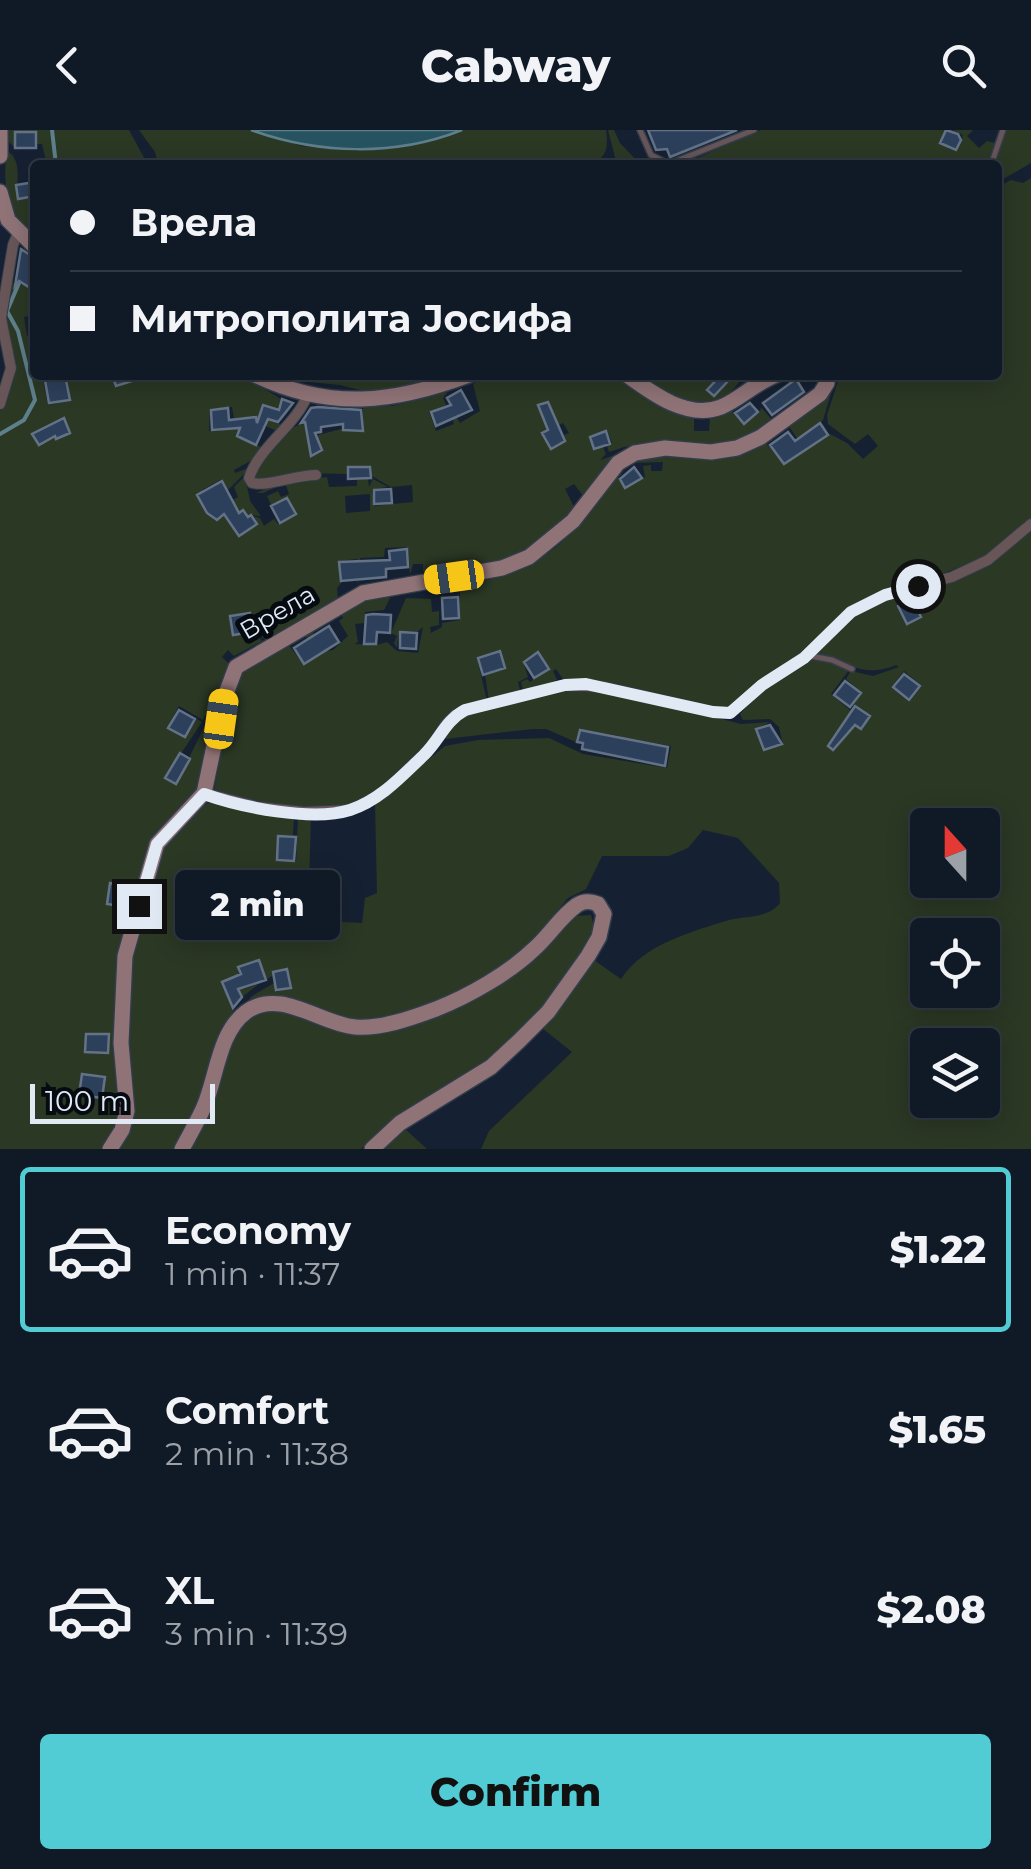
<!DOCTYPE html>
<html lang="en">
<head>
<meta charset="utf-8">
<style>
	body { margin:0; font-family:Montserrat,sans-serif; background:#19222e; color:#f1f3f6; height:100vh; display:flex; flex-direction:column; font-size:38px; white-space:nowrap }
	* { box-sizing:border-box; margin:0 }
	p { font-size:32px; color:#9ca0a7 }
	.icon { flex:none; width:55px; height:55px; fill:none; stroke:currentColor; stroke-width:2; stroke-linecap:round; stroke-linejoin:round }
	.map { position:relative; height:1019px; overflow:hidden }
	.sheet { display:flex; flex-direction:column; background:#101926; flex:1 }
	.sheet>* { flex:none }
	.hud { position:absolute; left:30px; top:30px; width:972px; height:220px; border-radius:10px; box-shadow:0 5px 25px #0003,0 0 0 2px #303843; display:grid; align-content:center; height:220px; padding:0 40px; background:#101926 }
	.needle { width:65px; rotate:339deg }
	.buttons { position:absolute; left:910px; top:678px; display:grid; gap:20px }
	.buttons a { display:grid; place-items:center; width:90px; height:90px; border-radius:10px; background:#101926; box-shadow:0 5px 25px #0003,0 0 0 2px #303843; font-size:50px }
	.scale { position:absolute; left:30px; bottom:25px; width:185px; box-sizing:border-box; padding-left:10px; border:5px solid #e0e9f4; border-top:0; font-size:28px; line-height:35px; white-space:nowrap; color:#e0e9f4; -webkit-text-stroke:8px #060b12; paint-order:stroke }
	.end { position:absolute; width:45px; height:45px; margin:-22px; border:12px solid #e0e9f4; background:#111; box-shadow:0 0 0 5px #111 }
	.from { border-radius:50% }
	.bubble { position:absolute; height:70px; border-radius:10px; background:#101926; box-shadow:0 5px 25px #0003,0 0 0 2px #303843; font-size:32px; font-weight:800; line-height:70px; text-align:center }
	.car { position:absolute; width:30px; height:60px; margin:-30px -15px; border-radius:12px; box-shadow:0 0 8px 2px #0007; background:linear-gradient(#f5c518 24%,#345 0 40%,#f5c518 0 76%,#345 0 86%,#f5c518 0) }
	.hud b { display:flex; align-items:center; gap:35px; height:95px; font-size:38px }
	.hud b+b { border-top:2px solid #303843 }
	.hud i { width:25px; height:25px; background:#f1f3f6 }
	ul { padding:18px 0 0; list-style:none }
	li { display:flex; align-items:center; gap:30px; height:165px; margin:0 20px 15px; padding:0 20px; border:5px solid transparent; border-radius:10px }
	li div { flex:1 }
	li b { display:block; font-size:38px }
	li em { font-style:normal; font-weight:800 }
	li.current { border-color:#51ccd4 }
	li>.icon { width:90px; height:90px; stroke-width:1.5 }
	.action { display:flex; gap:20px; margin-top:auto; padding:20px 40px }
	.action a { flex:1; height:115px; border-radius:10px; background:#51ccd4; color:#111; font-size:40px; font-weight:800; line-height:115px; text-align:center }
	header { display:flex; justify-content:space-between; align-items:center; height:130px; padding:0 40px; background:#101926; font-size:45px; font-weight:800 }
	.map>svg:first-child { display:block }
	.green { fill:#2b3824; fill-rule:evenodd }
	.water { fill:#275260; stroke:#5e7f8c; stroke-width:2.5 }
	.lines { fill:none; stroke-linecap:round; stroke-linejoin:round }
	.stream { stroke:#5e7f8c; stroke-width:4 }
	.building { fill:#2d405b; stroke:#637286; stroke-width:2.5 }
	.lane-casing { stroke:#313d4d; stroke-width:8 }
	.street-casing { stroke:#313d4d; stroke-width:12 }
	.secondary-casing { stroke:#313d4d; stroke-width:18 }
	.lane { stroke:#675557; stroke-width:5 }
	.street { stroke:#675557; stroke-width:10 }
	.secondary { stroke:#8f7376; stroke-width:15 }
	.route { stroke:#e0e9f4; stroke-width:12 }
	.labels { text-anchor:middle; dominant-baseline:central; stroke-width:10; stroke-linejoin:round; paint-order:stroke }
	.street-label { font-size:25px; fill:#e0e9f4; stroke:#060b12 }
</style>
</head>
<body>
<header><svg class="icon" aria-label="back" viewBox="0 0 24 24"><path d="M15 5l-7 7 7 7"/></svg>Cabway<svg class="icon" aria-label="search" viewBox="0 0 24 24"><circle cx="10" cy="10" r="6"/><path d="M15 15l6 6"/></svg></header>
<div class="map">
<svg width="1031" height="1019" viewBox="0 0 1031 1019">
	<rect width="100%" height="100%" fill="#152132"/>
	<!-- green -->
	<path class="green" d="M6 0H129L148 35H47L42 14H37L36 1H15V18L7 10Z
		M139 0H251L302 16 345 20 401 15 462 0H606C608 17 608 25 592 35H158L155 22Z
		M608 0H614L620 13 641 35H617Z
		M761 0H945L940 13 956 21 963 5 952 0H973L967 6 979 18 987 11 995 13 989 35H969L967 30 950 35H681Z
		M1005 0H1031V33L998 52V35H992Z
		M6 20C24 31 15 51 18 68L35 66V108C4 82 4 58 6 20Z
		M1031 48V389L986 426 925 451 886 462 728 581 565 552 556 539 553 541 557 550 524 564 521 552 527 549 530 552 550 539 539 521 523 531 528 547 518 552 521 564 489 571 485 545 506 538 500 520 477 528 487 571 468 576C441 603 381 673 344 679 302 685 254 672 214 662L232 559 241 540 288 514 304 535 319 525 304 504 311 500 325 521 333 520 348 506 339 491 343 488 340 481 363 469 393 462 384 480 365 482 364 493 355 494 358 512 354 514 377 515 387 512 397 521 418 523 423 497 418 501H399L397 518 394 513 397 506 391 503 406 468 431 469 432 482 439 481V495L430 497 431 503 442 497V493L460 490V452C482 445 507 441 529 433 567 419 594 374 618 343L622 344 618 347 625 359 645 347 643 336 651 335V341H662L663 332 631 333 636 328 765 312 785 335 805 320 788 295 833 257 823 290 808 302 817 313 830 304 847 313 863 329 878 316 868 304 855 314 828 294 827 285 839 248 874 250 887 245H998V57L1011 50 1023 53Z
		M10 151 17 155 24 154 35 162V184L24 187 27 206H35V245H42L48 275 71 271 67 245H112L116 257 139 249 138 245H242L281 269 278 279 262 274 258 286 282 295 277 301 245 287 234 288 232 277 210 279 209 301 239 299 236 307 264 318 256 328 234 340 235 343 251 337 228 360 222 349 202 360 208 372 202 376 207 384 238 367 234 357 245 346 250 371 261 386 248 385 243 379 228 390 239 407 258 394 254 386 260 388 264 396 274 389 278 394 296 385 287 367 271 375 267 366 278 361 281 367 289 364 285 353 263 363H256L285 351 327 347 329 357 357 356V350L368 349 369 357 373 349 388 357 372 359 374 376 413 372 412 355 391 357 372 346 371 336H347V344L292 343 259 353 252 346C260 326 282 297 304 294L307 308 341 299 342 301 363 302V276H392L448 262 443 268 446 275 429 282 436 301 454 294 450 277 460 293 480 281 473 254 487 245H618L655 271 694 286V301H709L710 286 730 279 744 295 760 282 761 277 772 290 742 309 724 315 659 312 624 317 609 322 607 316 612 313 607 300 590 306 594 319 603 317 606 324 600 330 624 322 602 342 584 367 574 354 565 359 575 379C537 425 483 446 423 442V434H413L410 445 408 417 385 418 384 427 360 428 358 458 357 429 339 431 340 451H343L337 458 338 469 275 507 268 506 262 495 259 497 265 509 255 501 258 498 256 487H251L250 483 230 486 233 505 253 502 262 511 234 526 228 520 222 527 230 535 203 590 179 576 167 598 185 608 197 589 202 592 164 649 176 655 218 568C214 605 210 646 187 677L198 679 210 672 294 686 293 705H277L276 732H296L298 686H311L308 790 362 793 365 768 377 763 375 673 445 616 478 610 549 608 583 624 667 638 671 616 626 608 623 616 620 615V606L579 599 576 612 546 599H533L445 609 449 598 466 585 571 559 607 560 741 594 770 592 755 599 764 621 783 615 779 597 770 589 743 590 740 584C754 568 790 533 810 529 823 527 839 534 849 540L831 564 851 581 845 590 862 600 871 586 854 574 862 563 846 549 851 541 873 546 899 537 896 535C862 549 848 531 816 525L815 522C842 493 867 470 906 461L910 468 896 475 906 495 922 488 909 461C957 451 995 432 1031 399V1019H481L489 1001 572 922 542 898 594 830 621 849C644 814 691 802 729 790 746 786 769 788 780 773L779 753 738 708 703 700 688 718 669 726H602L586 759 568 768 531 814 519 823C472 855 408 899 348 891 302 884 301 856 244 876L252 866 274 853 276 862 292 858 288 838 272 842V846L267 849 259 829 237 837 244 859 259 854 242 867 234 847 221 852 233 880 229 891 238 901C278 849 320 910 371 904 424 897 497 860 537 825 550 813 562 798 575 786L591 785 594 797 585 818 538 884 482 936 394 989 361 1019H0V282L14 238 4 189ZM563 293 569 303 564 305 566 311 551 320 542 303ZM370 364V381L346 383 345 366ZM904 541 922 556 909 572 891 557ZM928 695H982V750H928ZM928 805H982V860H928ZM928 915H982V970H928Z
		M268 245H424L419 256 368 262 340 255 279 249Z
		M637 245H719L706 259 714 267 730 251 725 245H744C716 292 673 271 637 245Z
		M404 998 427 1019H381Z"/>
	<!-- water -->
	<path class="water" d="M251 0H462C394 27 318 24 251 0Z"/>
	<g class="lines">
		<!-- stream -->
		<path class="stream" d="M52 0 56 35
			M0 304 24 290 35 270 18 201 7 181 19 153"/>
	</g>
	<!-- building -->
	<path class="building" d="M648 0H737L670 27 667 19 656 20Z
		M946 0 958 4 961 10 956 20 940 13Z
		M15 2H36V18H15Z
		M35 52V66L18 69 16 55Z
		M21 119 35 128V161L19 151 15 156Z
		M44 245H65L70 270 49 273Z
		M112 245H144L145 247 116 256Z
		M721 245 729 250 714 266 707 260Z
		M796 249 804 262 772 285 763 273Z
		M461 260 472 280 436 296 431 282 451 275 447 268Z
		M282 269 293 273 278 292 268 289 256 315 237 306 240 298 212 300 211 280 228 278 229 290 256 287 257 293 263 275 279 280Z
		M548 272 565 311 551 319 542 303 548 300 538 275Z
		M750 273 758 282 744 294 735 283Z
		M318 277 361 280 363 301 343 300V294L321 297V302L315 303 322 320 311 326 305 292 301 293 311 278Z
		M64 288 70 303 56 309 55 306 39 315 32 304Z
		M820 293 828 305 784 334 770 315 788 302 795 311Z
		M606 301 610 314 594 319 590 307Z
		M348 337H370L371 348 348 349Z
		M634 337 642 348 625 358 620 349Z
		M222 351 239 383 243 380 248 387 251 385 257 394 239 406 224 384 217 390 207 383 197 365Z
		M391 359 392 373 374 374V360Z
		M287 368 296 384 280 393 271 376Z
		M407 419 408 437 386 439V447L341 451 339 432 390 430 389 421Z
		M458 467 459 488 443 489 442 468Z
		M912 469 921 487 907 494 898 476Z
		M250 483V488L255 487 257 498H252V502L233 505 230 486Z
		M373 484 391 485 390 503 377 502 376 514H364L366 485Z
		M329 496 339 512 304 534 294 518Z
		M400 502 417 503 416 519 400 518Z
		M500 521 505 538 483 545 478 528Z
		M538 522 549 539 534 548 524 532Z
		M904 544 920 556 909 570 893 557Z
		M845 551 861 563 850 577 834 565Z
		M855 576 870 586 861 599 855 595 833 620 828 616Z
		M179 580 195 589 185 607 168 598Z
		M770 595 782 614 764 620 756 599Z
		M580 600 668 617 665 636 582 619 583 613 577 612Z
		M180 623 190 629 176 654 165 648Z
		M278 706 296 707 294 731 277 730Z
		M110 753 119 755 118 761 131 763 127 777 107 774Z
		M259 830 266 850 238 859 242 867 233 878 222 852 241 844 238 837Z
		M287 839 291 858 276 860 273 842Z
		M86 904H109L108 923 85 922Z
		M82 944 105 947 102 968 79 965Z"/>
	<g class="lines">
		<defs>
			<path id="lane" d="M640 0 651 25 669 34 754 0
				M991 35 1003 0
				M845 245 870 248 882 245
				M811 526 832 530 852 539"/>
			<path id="street" d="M308 264C296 296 260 315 249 348L252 353C267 357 295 345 316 345
				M0 274 11 238 1 188 13 115 18 103
				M204 663 258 677 304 682 351 680 386 661 432 616 446 594 455 585 480 576 565 555 605 557 713 582 730 583 762 555 804 528 851 482 885 465 952 447 988 430 1031 394"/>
			<path id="secondary" d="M0 26V0
				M0 62 8 90 35 117
				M255 245C330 281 394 273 469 245
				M627 245C653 264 688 290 721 277 740 269 755 253 776 245
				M110 1019 122 1000 127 981 121 913 125 826 157 714 204 663 224 569 236 537 363 463 502 438 529 427 573 391 618 333 635 323 665 318 711 322 737 318 761 307 820 264 827 253 826 245
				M182 1019C189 1006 197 992 203 979 217 948 218 903 246 882 280 857 320 894 355 897 381 899 412 888 436 879 469 866 509 843 534 819 549 806 560 787 577 775 585 770 591 771 598 774L604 784 599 807 588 826 548 882 520 910 491 937 400 993 372 1019"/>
		</defs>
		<!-- lane casing -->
		<use href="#lane" class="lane-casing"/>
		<!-- street casing -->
		<use href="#street" class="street-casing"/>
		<!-- secondary casing -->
		<use href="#secondary" class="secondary-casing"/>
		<!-- lane -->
		<use href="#lane" class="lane"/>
		<!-- street -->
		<use href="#street" class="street"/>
		<!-- secondary -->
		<use href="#secondary" class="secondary"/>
	</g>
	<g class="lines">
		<!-- route -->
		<path class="route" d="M139 776 157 714 204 664C241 677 312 692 350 680 379 671 402 646 424 625 440 609 445 591 465 580L565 555 586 554 713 582 730 583 762 555 804 528 851 482 885 465 918 456"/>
	</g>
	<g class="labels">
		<!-- street labels -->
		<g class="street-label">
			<text transform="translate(277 482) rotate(-30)">Врела</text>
		</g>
	</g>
</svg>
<div class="buttons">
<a><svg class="needle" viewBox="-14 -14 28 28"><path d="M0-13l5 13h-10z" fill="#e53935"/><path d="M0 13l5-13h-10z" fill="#9ca0a7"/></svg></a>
<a><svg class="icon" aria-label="locate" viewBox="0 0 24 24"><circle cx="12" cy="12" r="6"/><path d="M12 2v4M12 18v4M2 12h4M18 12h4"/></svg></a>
<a><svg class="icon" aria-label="layers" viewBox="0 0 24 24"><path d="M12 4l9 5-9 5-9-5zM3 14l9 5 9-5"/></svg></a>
</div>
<div class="scale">100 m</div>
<i class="end from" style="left:918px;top:456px"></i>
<i class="end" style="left:139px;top:776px"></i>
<div class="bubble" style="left:175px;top:740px;width:165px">2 min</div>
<i class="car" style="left:454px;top:447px;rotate:262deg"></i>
<i class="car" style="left:221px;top:589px;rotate:8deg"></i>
<div class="hud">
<b><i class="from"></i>Врела</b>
<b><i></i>Митрополита Јосифа</b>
</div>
</div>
<section class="sheet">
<ul>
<li class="current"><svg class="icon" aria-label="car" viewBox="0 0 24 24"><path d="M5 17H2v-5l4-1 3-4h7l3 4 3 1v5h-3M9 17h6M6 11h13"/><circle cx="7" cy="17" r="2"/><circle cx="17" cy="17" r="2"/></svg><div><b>Economy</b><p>1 min · 11:37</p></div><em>$1.22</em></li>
<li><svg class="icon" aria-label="car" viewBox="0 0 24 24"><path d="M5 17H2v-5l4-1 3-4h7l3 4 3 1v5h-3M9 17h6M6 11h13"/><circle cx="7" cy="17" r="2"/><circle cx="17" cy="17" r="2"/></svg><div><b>Comfort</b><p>2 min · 11:38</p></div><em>$1.65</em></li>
<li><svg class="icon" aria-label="car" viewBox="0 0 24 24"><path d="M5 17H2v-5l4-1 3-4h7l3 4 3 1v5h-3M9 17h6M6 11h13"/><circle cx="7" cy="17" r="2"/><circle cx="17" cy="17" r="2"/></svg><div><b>XL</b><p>3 min · 11:39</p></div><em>$2.08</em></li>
</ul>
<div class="action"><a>Confirm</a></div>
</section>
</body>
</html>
